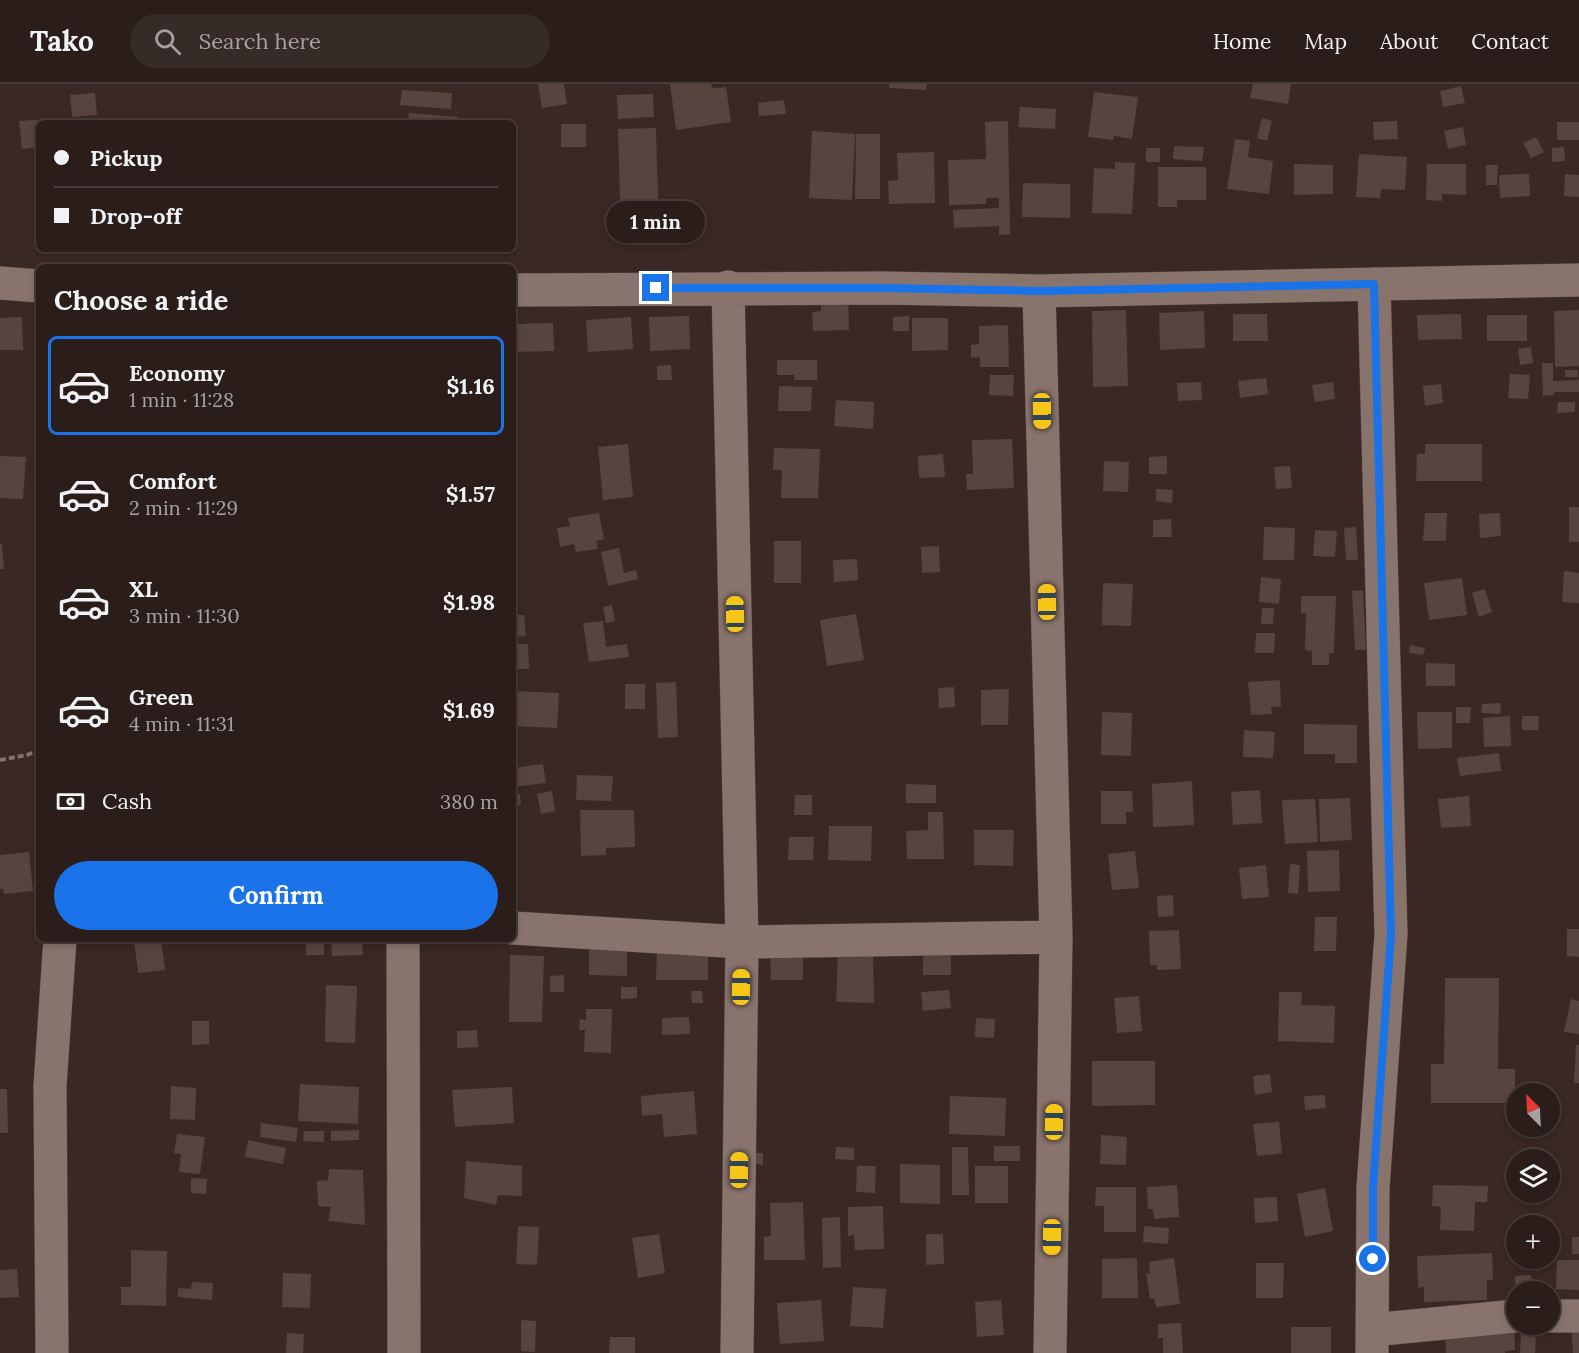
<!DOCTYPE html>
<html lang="en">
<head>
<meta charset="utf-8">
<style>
	body { margin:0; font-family:Lora,serif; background:#372b27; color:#f1f3f6; height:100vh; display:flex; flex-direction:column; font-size:22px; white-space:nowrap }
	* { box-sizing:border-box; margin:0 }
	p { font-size:20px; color:#a6a2a2 }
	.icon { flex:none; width:33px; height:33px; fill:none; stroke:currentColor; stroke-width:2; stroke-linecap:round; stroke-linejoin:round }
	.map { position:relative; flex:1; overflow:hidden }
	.panel { position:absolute; left:36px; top:180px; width:480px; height:678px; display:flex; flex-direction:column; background:#2b1e1a; border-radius:9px; box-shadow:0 3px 9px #0003,0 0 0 2px #473c39 }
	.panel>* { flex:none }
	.guide { position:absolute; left:36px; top:36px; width:480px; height:132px; border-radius:9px; box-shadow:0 3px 9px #0003,0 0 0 2px #473c39; display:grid; align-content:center; height:132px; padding:0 18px; background:#2b1e1a }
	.needle { width:39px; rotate:336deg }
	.controls { position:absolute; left:1506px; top:999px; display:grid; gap:12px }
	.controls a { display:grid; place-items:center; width:54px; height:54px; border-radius:50%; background:#2b1e1a; box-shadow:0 3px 9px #0003,0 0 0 2px #473c39; font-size:30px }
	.end { position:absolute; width:27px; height:27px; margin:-14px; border:8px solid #1a73e8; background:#fff; box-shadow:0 0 0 3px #fff }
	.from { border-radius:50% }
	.bubble { position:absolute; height:42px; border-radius:21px; background:#2b1e1a; box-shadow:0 3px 9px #0003,0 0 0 2px #473c39; font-size:20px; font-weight:700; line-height:42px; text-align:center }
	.car { position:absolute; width:18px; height:36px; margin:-18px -9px; border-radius:8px; box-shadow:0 0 4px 2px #0007; background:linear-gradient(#f5c518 24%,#345 0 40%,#f5c518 0 76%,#345 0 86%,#f5c518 0) }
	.guide b { display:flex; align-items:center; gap:21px; height:57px; font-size:22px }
	.guide b+b { border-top:2px solid #473c39 }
	.guide i { width:15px; height:15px; background:#f1f3f6 }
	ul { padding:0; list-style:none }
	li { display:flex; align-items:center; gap:18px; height:99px; margin:0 12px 9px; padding:0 6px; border:3px solid transparent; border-radius:9px }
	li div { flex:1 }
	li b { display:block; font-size:22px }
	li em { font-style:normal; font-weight:700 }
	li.selected { border-color:#1a73e8 }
	li>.icon { width:54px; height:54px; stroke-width:1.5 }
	h2 { padding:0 18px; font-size:27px; line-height:72px }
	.pay { display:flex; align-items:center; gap:15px; height:66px; padding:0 18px; font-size:22px }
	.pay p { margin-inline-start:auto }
	.cta { display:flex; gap:12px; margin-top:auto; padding:12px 18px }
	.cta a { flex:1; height:69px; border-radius:36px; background:#1a73e8; color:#fff; font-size:24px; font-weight:700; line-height:69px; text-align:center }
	header { display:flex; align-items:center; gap:36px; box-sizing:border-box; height:84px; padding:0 30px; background:#2b1e1a; border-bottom:2px solid #473c39 }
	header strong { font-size:28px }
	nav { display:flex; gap:33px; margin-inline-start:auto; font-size:21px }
	.search { width:420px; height:54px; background:#372b27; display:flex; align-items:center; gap:15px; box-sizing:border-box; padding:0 21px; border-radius:33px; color:#a6a2a2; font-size:22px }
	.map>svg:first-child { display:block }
	.building { fill:#57443f }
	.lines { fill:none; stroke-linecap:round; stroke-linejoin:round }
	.minor-casing { stroke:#52433f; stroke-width:34 }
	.path { stroke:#82736e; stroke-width:4; stroke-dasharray:6 3; stroke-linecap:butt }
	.minor { stroke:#88736d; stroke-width:33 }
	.route { stroke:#1a73e8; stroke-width:8 }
</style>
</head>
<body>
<header>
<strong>Tako</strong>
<div class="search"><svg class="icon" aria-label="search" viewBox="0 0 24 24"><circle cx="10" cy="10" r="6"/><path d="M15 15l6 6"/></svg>Search here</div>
<nav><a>Home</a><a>Map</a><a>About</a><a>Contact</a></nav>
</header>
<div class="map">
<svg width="1579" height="1269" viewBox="0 0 1579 1269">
	<rect width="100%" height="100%" fill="#392823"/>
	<!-- building -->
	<path class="building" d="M538 0H564L567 20 542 24Z
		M670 0H711L712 4 726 3 731 38 676 46Z
		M889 0H927L926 6 889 4Z
		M1253 0H1291L1288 20 1250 14Z
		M1461 2 1465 19 1443 23 1440 7Z
		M402 6 452 9 451 25 400 21Z
		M1094 8 1138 13 1132 55 1114 52 1113 56 1088 53Z
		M95 9 97 31 72 33 70 11Z
		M653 10 654 33 618 35 617 11Z
		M784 16 786 30 759 32 758 19Z
		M1020 23 1056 25 1055 45 1018 43Z
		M409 29 458 33 457 39H408Z
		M1262 34 1272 37 1267 57 1257 54Z
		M47 35 48 39H39V63L22 65 19 37Z
		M1008 37 1010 150 999 151V142L954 144 953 126 999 124V114H986V120L949 121 948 76 986 75 985 38Z
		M1397 37 1398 55 1374 56 1373 38Z
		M1557 38H1579V56H1557Z
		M561 40H586V63H561Z
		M1463 43 1466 61 1448 65 1444 47Z
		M656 44 658 116 620 117 618 45Z
		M812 47 855 50 852 116 809 114Z
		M856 50H880V115H855Z
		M1536 53 1544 68 1531 74 1523 59Z
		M1235 55 1250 57 1248 73 1273 77 1269 110 1227 105Z
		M1174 62 1204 63 1202 77 1173 75Z
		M1564 63 1565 77 1552 78V64Z
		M1146 64H1160V78H1146Z
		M934 68 935 119 889 120 888 97 898 96 897 69Z
		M1359 70 1407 73 1405 106 1381 105 1380 114 1356 113Z
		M1115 78 1135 79 1132 130 1092 129 1094 84 1115 85Z
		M1294 80 1333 81V110L1294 111Z
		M1427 80H1466V111L1442 110V117L1426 116Z
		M1486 81H1498L1497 101H1486Z
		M1158 83H1206V116H1177V123H1158Z
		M513 85 518 86 516 114 513 113Z
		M1529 90 1530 112 1500 114 1499 91Z
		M1565 90 1579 91V113L1564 112Z
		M1023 99 1070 100V134L1022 133Z
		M848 206 849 246 813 247 812 228 821 227 820 207Z
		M1126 226 1128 302 1093 303 1092 227Z
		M1579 226V282L1555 283 1554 227Z
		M1204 227 1205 264 1160 266 1159 229Z
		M1233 230H1267L1268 257H1233Z
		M1461 230 1462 255 1418 256 1417 231Z
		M1487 231H1527V257H1487Z
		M689 232 690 265 650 267 649 233Z
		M909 232V247H893V233Z
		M22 233 23 266H0V234Z
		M631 233 633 265 588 268 586 236Z
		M912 234H948V266L912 267Z
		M553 239 554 267 515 268 514 240Z
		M1008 241 1009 283H980V273L971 274V261L979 260V242Z
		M1531 263 1533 279 1520 281 1518 265Z
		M777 276H817V296H794V291H777Z
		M1542 279H1553V297L1579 296V308H1554V311L1543 312Z
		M671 281 672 296H657V282Z
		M1565 286H1578V293H1565Z
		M1510 290 1530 291 1528 315 1508 314Z
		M990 291H1014L1013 312 989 311Z
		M1266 294 1268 310 1240 314 1238 297Z
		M1201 298 1202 316 1178 317 1177 299Z
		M1333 298 1335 315 1315 318 1312 301Z
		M1441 300 1443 319 1425 322 1423 302Z
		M779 302 812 303 811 327H778Z
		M836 316 874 318 873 345 834 342Z
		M1558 318H1575V328L1557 329Z
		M1012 355 1014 404 967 406 966 390H973L972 356Z
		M628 360 633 413 603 416 598 363Z
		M1425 360H1482V397H1416L1417 370H1425Z
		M774 364 820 365 818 414H781L782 386H773Z
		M943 370 945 393 919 394 918 372Z
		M0 372 26 373 23 415 0 414Z
		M1167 372V390H1149V373Z
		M1104 377 1129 378 1128 408 1103 407Z
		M1290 382 1292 404 1276 405 1274 383Z
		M1156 405 1173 406 1172 419 1156 417Z
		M1569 423H1579V458H1569Z
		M599 429 604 455 596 457 598 465 576 468 574 460 560 463 557 444 570 442 568 434Z
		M1425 429H1447L1446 457H1423Z
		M1500 429 1501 452 1480 454 1479 430Z
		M1171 435 1172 453H1153V436Z
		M1264 443 1295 444 1294 476H1263Z
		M1356 443 1358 476H1346L1344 444Z
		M1315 446 1337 447 1335 473 1313 472Z
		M774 457H801V499H774Z
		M0 460H2L4 485H0Z
		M939 462 940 488 922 489 921 463Z
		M619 464 624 489 636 486 638 495 608 502 601 468Z
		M857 475 858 496 834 498 833 476Z
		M1564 487 1579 489V519L1562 518Z
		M1261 493 1281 495 1279 520 1259 518Z
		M1462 494 1467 531 1429 536 1424 499Z
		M1103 499 1133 500 1131 542 1102 541Z
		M1485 505 1492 528 1479 533 1472 509Z
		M1363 506 1366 566H1355L1352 507Z
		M1301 512H1336L1334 569H1329V581H1312V567L1305 566 1306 529H1301Z
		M612 521 615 537 606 539 603 523Z
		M1262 524H1274L1273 540H1261Z
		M856 530 864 576 827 582 820 536Z
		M513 531H524L526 552 513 553Z
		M603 537 606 563 627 560 629 573 589 578 583 539Z
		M1256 549H1275L1274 569H1255Z
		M513 560H528L529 585H513Z
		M1410 561 1425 564 1423 571 1409 569Z
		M1426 579 1455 580V602H1426Z
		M1280 596 1281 622 1271 623 1272 630 1251 631 1248 598Z
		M676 598 678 653 658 654 656 599Z
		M625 600H645V625H625Z
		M954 603 955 623 939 624 938 604Z
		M1009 605 1008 641H981V606Z
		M513 607 559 609 557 644 513 642Z
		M1501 619 1500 630 1481 629 1482 620Z
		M1456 623H1471L1470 639H1456Z
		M1102 628 1132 629 1131 672 1101 671Z
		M1417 628H1452V664L1418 665Z
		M1510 632 1511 662 1484 663 1483 634Z
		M1522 632H1539L1538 646H1522Z
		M1304 640 1357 641V679H1335V670H1304Z
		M1244 646 1275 648 1273 674 1243 673Z
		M1499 669 1501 687 1460 692 1457 674Z
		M543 680 546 699 513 703V684Z
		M577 691 613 692 611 717 576 716Z
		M1192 697 1194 741 1153 743 1152 700Z
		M906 700 936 701V719H906Z
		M1260 706 1262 739 1233 741 1231 708Z
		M552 707 555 727 541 730 537 710Z
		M1101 707H1132L1133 728H1126V740H1101Z
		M520 710 521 721 513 722V711Z
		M795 711H812V731H794Z
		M1469 712 1471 742 1441 744 1438 715Z
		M1350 714 1352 756 1320 758 1319 715Z
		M1315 715 1318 758 1285 760 1282 716Z
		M580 726H634L635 763 606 764V771L581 772Z
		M928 728H943L944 775H907L906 747 928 746Z
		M829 742H872L871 777 828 776Z
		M974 746H1014L1013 782 974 781Z
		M789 753H814L813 776H788Z
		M1339 766 1340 807 1308 808 1307 767Z
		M1135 767 1139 804 1112 806 1108 770Z
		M29 768 33 807 4 810 3 805H0V771Z
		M1290 780 1300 781 1298 810 1288 809Z
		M1266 781 1269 813 1242 815 1239 784Z
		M1173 811 1174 832 1158 833 1157 812Z
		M1315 833H1337L1336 867H1314Z
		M1567 845H1579V873L1567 872Z
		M1179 846 1181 885 1157 886V881H1150L1149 847Z
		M134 855H161L165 886 138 889Z
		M306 855H324V871H306Z
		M331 855H362L363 871 332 872Z
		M589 865H627V892L589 891Z
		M657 867H708V896H656Z
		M803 868V896H771L770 869Z
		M873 868 874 919 836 918 838 869Z
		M923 869 951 870V891H923Z
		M510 871 544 872 542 938H509Z
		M564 891V908H550V892Z
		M1445 894H1499L1498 985H1515V1019H1431V980H1444Z
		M326 901 357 902 355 959 325 958Z
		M621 903H637V914L621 915Z
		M949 906 951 924 923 927 921 908Z
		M691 907H702L703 919H692Z
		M1279 908H1302L1301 921 1335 922 1334 959 1278 957Z
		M1139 912 1142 947 1117 949 1114 914Z
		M1571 915 1579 917V950L1564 948Z
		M586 925H612L611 969 584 968 585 946H579L580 935 586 936Z
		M689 933 690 950 662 951V934Z
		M976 934 995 935 994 954 975 953Z
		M192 937H209V960L192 961Z
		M477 946 478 963 457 964V947Z
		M1576 961H1579V999H1574Z
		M1092 977H1155V1021L1092 1022Z
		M1270 990 1272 1008 1255 1011 1253 992Z
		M300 1000 359 1003 358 1040 298 1037Z
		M171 1002 196 1004 195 1036 170 1035Z
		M512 1003 514 1039 455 1043 452 1006Z
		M0 1005H7L8 1049H0Z
		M694 1007 697 1050 664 1053 662 1030 642 1032 641 1012Z
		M1325 1011 1326 1024 1305 1026 1304 1012Z
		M950 1012 1006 1014 1005 1052 949 1050Z
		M1279 1038 1282 1069 1257 1072 1253 1040Z
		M261 1039 298 1044 296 1058 260 1053Z
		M359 1046V1056L331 1057V1047Z
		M304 1047H324V1058L303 1057Z
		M177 1050 205 1053 200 1090 179 1088 181 1070 174 1069Z
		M1101 1051 1127 1053 1126 1081 1100 1080Z
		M248 1056 286 1064 283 1080 245 1073Z
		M994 1062H1020V1077H994Z
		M836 1063 854 1064V1076L835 1075Z
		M952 1063H968L969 1111H952Z
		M754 1069H763V1081L754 1080Z
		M466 1077 522 1082V1112L498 1111 496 1121 464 1114Z
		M900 1080 940 1081V1120L900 1119Z
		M857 1082H876L875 1109 856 1108Z
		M975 1082H1008V1119H975Z
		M329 1085 363 1086 365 1141 328 1137 331 1123 318 1122 317 1097 328 1096Z
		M191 1094 207 1095 206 1110 191 1109Z
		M1177 1101 1179 1133 1154 1135 1153 1125H1148L1147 1103Z
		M1433 1101 1488 1102 1487 1118H1475L1474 1147 1440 1146 1441 1123 1432 1122Z
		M1096 1103H1136V1148H1104V1122H1095Z
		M1325 1104 1333 1147 1305 1153 1297 1110Z
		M1277 1113 1278 1137 1255 1139 1254 1114Z
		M803 1118 805 1176H764V1153L771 1152 770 1119Z
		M883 1122 884 1165 855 1166 854 1151 848 1152V1123Z
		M840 1133 841 1183 823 1184 822 1134Z
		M518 1142 539 1143 537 1181 516 1180Z
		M1144 1142 1169 1144 1168 1160 1143 1158Z
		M659 1150 665 1189 638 1194 632 1154Z
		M926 1150H943L944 1180 926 1181Z
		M1572 1153H1579V1170H1572Z
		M131 1166 167 1167 166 1222 121 1221V1203H131Z
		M1492 1169 1493 1196H1487V1216L1424 1218V1203L1418 1204 1417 1172Z
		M1137 1174 1138 1214H1102V1175Z
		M1174 1174 1180 1220 1156 1223 1154 1214 1150 1215 1146 1189 1150 1190 1149 1178Z
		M1557 1176H1579V1206L1556 1205Z
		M1256 1179H1284L1283 1214H1256Z
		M17 1185 19 1213 0 1214V1186Z
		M283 1189 311 1190 310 1224 282 1223Z
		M1531 1191V1208H1516L1515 1192Z
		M192 1198 213 1199 212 1216 178 1213V1204L191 1205Z
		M853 1203 886 1205 883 1244 850 1242Z
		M821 1216 824 1257 780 1260 777 1219Z
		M1001 1216 1004 1251 977 1253 975 1218Z
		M521 1236 536 1237 535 1268 521 1267Z
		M1181 1239 1183 1269H1163V1254H1158V1240Z
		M1514 1239 1515 1266 1505 1267V1269H1446L1445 1241Z
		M1579 1241V1269H1573L1571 1242Z
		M1291 1243H1331V1269H1291Z
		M1521 1248H1536L1535 1269H1520Z
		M287 1249 304 1250 303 1269H286Z
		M610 1253H635V1269H609Z"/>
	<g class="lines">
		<defs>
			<path id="minor" d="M0 199 39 202
				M728 203 742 858 737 1269
				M513 206 883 204 1039 207 1579 196
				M513 844 742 858 1056 853 1039 207
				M403 855 404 1269
				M1550 1232H1579
				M1372 1246 1516 1232
				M52 1269 50 1002 60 855
				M1050 1269 1056 853
				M1372 1269 1373 1104 1391 850 1374 200"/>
		</defs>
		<!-- minor casing -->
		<use href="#minor" class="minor-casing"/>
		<!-- path -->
		<path class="path" d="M0 676 27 671 39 666"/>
		<!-- minor -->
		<use href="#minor" class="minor"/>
	</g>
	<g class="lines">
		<!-- route -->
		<path class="route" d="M656 204H883L1040 207 1374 200 1391 850 1373 1104V1175"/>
	</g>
</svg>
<div class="controls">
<a><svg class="needle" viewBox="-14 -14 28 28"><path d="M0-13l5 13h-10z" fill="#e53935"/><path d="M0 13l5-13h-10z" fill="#a6a2a2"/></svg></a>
<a><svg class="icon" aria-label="layers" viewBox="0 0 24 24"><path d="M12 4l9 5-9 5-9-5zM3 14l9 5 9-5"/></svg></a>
<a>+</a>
<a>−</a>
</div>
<i class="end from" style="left:1373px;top:1175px"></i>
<i class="end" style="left:656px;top:204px"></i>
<div class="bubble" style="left:606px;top:117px;width:99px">1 min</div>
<i class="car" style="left:1042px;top:327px;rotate:179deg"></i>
<i class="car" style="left:1047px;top:518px;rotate:359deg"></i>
<i class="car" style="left:735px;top:530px;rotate:359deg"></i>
<i class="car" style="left:741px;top:903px;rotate:1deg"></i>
<i class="car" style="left:1054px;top:1038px;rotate:1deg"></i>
<i class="car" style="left:739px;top:1086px;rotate:1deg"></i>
<i class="car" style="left:1052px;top:1153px;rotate:181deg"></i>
<div class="guide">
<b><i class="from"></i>Pickup</b>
<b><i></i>Drop-off</b>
</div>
<section class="panel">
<h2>Choose a ride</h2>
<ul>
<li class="selected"><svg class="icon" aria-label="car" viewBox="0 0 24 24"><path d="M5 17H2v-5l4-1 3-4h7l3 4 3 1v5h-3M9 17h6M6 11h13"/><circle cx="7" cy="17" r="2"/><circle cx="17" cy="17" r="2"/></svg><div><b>Economy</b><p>1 min · 11:28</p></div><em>$1.16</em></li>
<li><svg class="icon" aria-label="car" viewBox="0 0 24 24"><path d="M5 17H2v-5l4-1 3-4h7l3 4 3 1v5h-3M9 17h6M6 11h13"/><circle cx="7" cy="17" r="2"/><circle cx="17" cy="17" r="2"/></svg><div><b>Comfort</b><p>2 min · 11:29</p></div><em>$1.57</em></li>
<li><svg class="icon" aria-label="car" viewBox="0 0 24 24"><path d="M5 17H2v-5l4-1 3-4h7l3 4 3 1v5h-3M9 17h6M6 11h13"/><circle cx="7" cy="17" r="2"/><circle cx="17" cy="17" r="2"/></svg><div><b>XL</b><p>3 min · 11:30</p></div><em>$1.98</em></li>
<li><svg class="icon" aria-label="car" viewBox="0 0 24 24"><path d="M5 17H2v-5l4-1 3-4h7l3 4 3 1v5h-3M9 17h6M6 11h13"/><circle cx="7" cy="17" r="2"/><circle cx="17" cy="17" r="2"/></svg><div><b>Green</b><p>4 min · 11:31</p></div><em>$1.69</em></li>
</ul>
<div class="pay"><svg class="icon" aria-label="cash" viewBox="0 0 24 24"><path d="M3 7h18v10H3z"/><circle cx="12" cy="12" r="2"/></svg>Cash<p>380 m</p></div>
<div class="cta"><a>Confirm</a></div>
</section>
</div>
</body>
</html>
